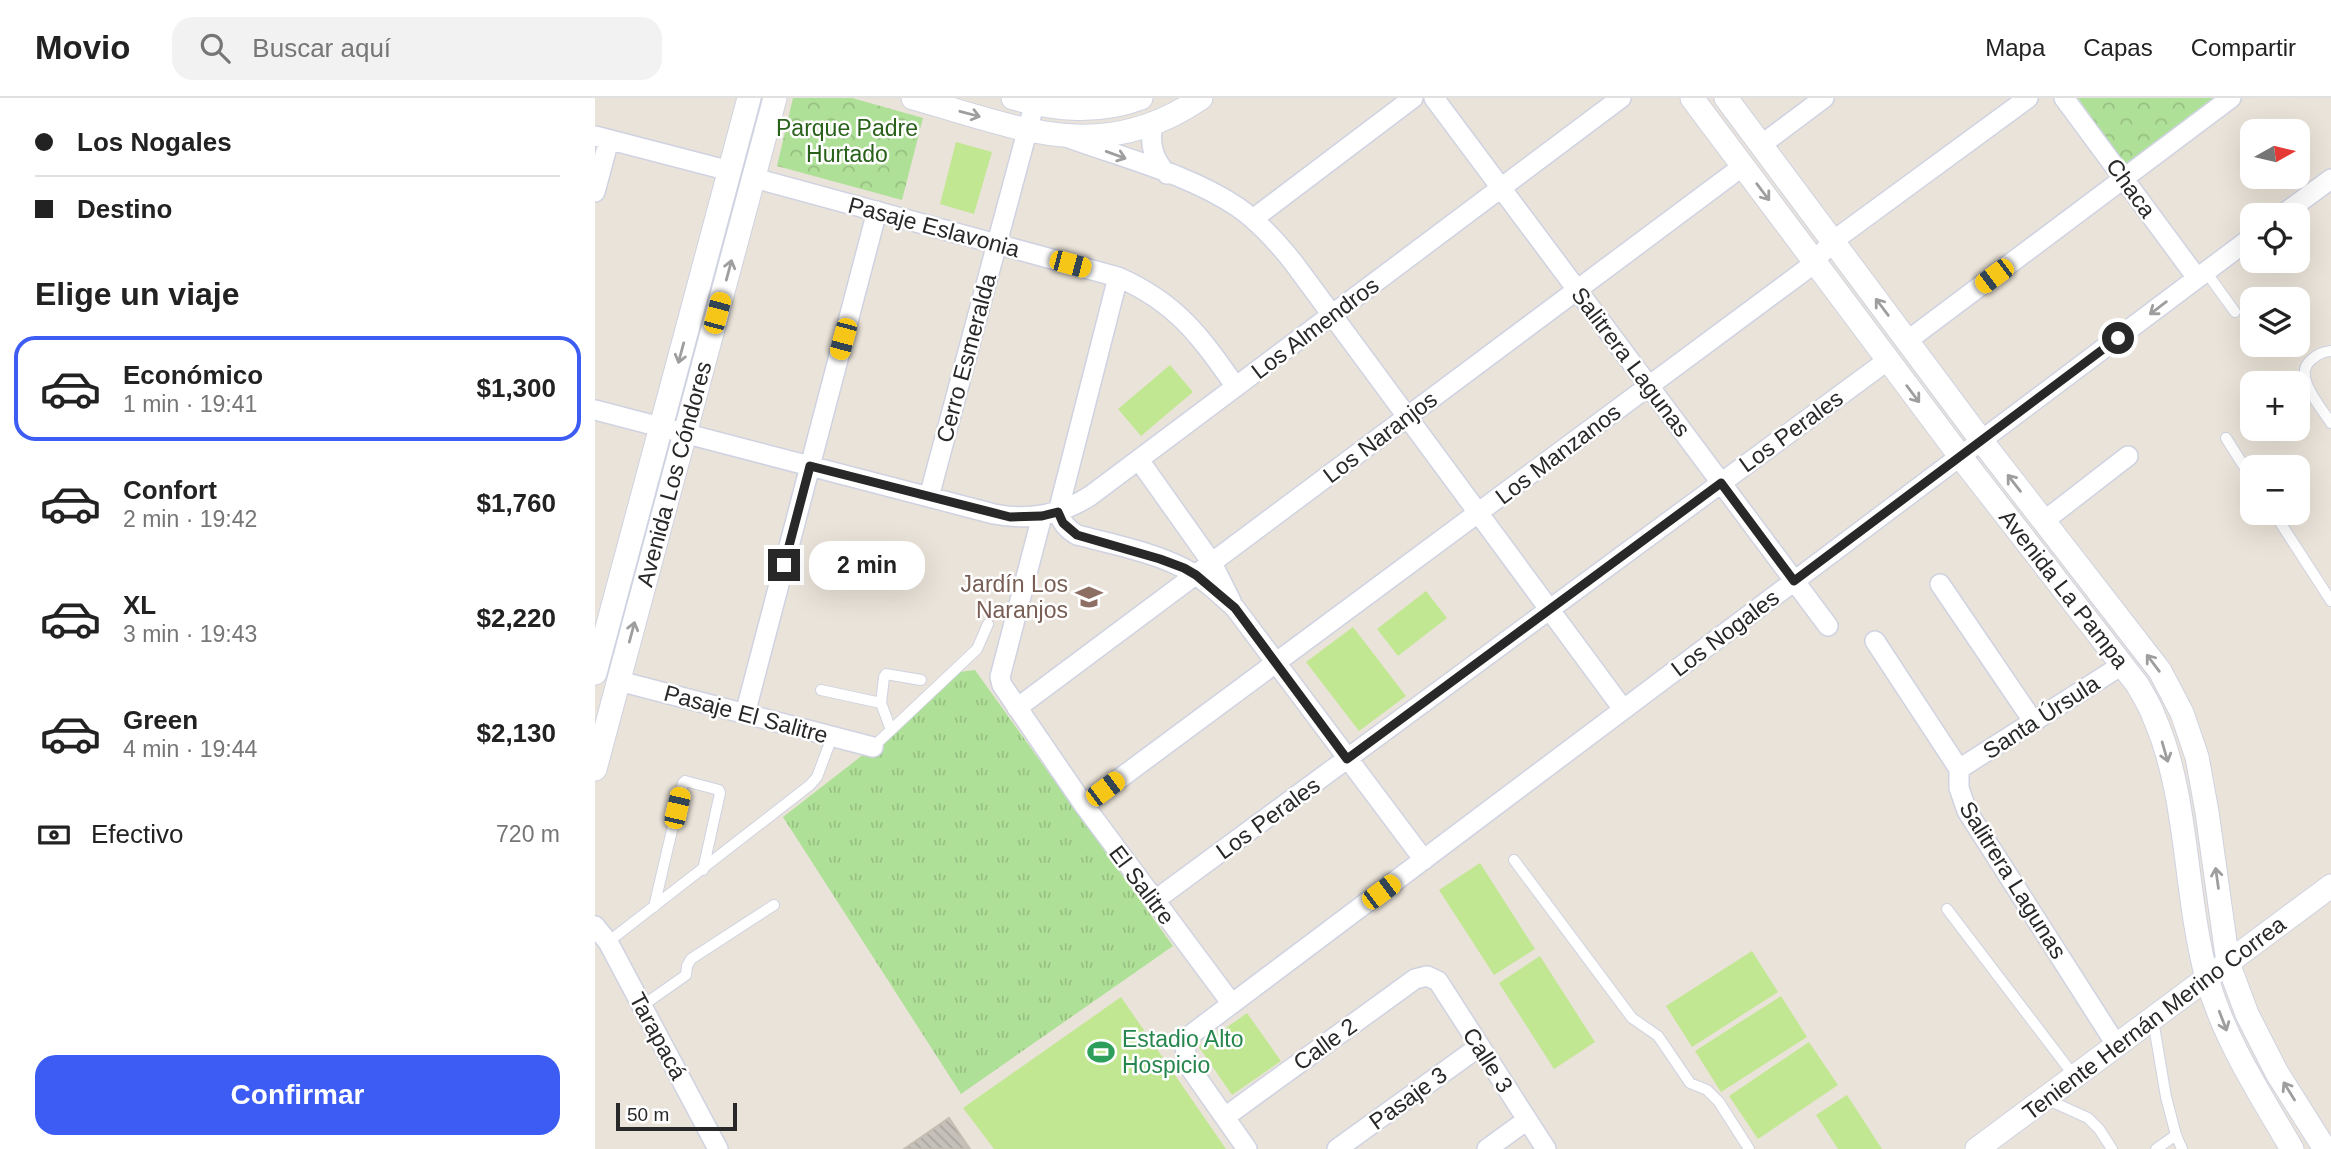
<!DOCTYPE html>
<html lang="es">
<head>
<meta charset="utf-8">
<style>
	body { margin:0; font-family:Helvetica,sans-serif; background:#f2f2f2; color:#222; height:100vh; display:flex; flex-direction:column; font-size:26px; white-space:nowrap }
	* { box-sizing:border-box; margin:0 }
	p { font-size:23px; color:#767676 }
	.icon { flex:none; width:38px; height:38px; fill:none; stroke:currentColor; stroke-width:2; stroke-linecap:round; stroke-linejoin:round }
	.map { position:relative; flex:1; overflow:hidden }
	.drawer { display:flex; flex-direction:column; background:#fff; width:595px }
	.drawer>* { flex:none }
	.banner { display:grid; align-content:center; height:154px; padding:0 35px; background:#fff }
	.needle { width:46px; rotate:82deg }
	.buttons { position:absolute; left:1645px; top:21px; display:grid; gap:14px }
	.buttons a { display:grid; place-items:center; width:70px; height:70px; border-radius:14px; background:#fff; box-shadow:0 7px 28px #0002; font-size:35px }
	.scale { position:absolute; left:21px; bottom:18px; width:121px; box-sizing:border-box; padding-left:7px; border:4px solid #282828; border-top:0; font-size:19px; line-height:24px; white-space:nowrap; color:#282828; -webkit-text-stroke:5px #fff; paint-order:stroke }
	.end { position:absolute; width:32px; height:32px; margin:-16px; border:9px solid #282828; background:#fff; box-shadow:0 0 0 4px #fff }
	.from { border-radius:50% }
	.bubble { position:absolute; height:49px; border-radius:21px; background:#fff; box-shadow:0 7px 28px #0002; font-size:23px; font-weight:700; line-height:49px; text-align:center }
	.car { position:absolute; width:21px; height:42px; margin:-21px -10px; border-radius:9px; box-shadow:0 0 5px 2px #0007; background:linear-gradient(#f5c518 24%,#345 0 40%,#f5c518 0 76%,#345 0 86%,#f5c518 0) }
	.banner b { display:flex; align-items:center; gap:24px; height:66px; font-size:26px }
	.banner b+b { border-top:2px solid #e0e0e0 }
	.banner i { width:18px; height:18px; background:#222 }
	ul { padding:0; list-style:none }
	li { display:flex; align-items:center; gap:21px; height:105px; margin:0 14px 10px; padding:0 21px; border:4px solid transparent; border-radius:21px }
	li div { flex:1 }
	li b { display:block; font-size:26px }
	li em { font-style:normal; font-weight:700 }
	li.selected { border-color:#3c5cf4 }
	li>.icon { width:63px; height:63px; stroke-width:1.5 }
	h2 { padding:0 35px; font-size:32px; line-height:84px }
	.pay { display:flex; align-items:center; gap:18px; height:77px; padding:0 35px; font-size:26px }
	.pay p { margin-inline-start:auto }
	.button { display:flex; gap:14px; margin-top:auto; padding:14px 35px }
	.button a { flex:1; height:80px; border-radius:21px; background:#3c5cf4; color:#fff; font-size:28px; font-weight:700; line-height:80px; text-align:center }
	header { display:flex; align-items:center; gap:42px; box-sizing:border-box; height:98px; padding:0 35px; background:#fff; border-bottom:2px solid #e0e0e0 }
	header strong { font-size:33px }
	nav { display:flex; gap:38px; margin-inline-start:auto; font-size:24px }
	.search { width:490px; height:63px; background:#f2f2f2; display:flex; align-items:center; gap:18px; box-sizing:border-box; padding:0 24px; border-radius:21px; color:#767676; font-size:26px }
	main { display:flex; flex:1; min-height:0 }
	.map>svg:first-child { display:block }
	.grass { fill:url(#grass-tufts) }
	.park { fill:url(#park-crowns) }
	.pitch { fill:#c2e792 }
	.building { fill:url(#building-back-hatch); stroke:#c5bfb3; stroke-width:2 }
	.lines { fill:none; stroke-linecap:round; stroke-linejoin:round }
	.service-casing { stroke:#cfd2e1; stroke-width:12 }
	.minor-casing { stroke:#cfd2e1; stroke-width:22 }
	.tertiary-casing { stroke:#cfd2e1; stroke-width:25 }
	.service { stroke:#fff; stroke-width:10 }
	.minor { stroke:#fff; stroke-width:19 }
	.tertiary { stroke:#fff; stroke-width:23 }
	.oneway { stroke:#9e9e9e }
	.route { stroke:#282828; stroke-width:9 }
	.labels { text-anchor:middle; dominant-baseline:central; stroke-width:5; stroke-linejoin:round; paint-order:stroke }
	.park-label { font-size:23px; fill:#29611b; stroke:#fff }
	.street-label { font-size:23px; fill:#282828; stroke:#fff }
	.education-label { font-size:23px; fill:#785e54; stroke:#fff; text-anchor:end }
	.leisure-label { font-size:23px; fill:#27864d; stroke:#fff; text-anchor:start }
</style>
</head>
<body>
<header>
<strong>Movio</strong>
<div class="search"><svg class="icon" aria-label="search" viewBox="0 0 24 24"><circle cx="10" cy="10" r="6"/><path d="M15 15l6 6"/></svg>Buscar aquí</div>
<nav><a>Mapa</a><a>Capas</a><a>Compartir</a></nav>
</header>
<main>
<section class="drawer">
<div class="banner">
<b><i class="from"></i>Los Nogales</b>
<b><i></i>Destino</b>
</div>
<h2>Elige un viaje</h2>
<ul>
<li class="selected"><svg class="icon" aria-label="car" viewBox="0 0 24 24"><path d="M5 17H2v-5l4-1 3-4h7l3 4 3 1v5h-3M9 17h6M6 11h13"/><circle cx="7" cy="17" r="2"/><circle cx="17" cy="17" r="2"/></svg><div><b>Económico</b><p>1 min · 19:41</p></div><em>$1,300</em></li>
<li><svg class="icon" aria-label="car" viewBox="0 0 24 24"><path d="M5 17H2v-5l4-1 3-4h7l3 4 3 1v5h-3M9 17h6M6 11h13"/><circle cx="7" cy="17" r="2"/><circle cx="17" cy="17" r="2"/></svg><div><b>Confort</b><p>2 min · 19:42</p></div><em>$1,760</em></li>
<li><svg class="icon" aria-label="car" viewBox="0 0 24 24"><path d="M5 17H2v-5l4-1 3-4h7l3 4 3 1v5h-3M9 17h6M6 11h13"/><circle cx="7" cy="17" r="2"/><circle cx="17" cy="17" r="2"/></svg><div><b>XL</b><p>3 min · 19:43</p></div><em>$2,220</em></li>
<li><svg class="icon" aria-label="car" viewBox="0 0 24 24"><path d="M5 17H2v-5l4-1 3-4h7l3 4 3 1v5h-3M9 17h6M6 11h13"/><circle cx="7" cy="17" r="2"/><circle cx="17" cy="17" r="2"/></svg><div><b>Green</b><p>4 min · 19:44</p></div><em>$2,130</em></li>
</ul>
<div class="pay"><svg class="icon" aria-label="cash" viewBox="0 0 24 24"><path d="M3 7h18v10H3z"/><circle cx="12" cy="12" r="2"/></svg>Efectivo<p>720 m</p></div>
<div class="button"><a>Confirmar</a></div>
</section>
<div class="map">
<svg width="1736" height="1051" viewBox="0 0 1736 1051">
	<defs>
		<pattern id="grass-tufts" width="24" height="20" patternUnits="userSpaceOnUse" patternTransform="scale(1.75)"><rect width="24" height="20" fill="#afe097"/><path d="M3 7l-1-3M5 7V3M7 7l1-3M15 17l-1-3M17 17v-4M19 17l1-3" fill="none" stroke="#97c082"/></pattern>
		<pattern id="park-crowns" width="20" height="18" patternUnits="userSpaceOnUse" patternTransform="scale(1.75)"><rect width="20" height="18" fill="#afe097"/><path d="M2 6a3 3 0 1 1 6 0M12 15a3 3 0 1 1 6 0" fill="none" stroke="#97c082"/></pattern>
		<pattern id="building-back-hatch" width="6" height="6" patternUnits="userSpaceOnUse" patternTransform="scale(1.75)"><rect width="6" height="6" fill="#c5c0b9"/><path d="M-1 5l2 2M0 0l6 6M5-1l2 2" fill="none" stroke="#a9a59f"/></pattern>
	</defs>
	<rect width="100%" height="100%" fill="#eae3d9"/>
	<!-- grass -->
	<path class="grass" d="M380 572 578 848 366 996 188 719 278 649 364 574Z"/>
	<!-- park -->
	<path class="park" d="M198 0H257L328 20 307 102 182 68Z
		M1483 0H1624L1531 68Z"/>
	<!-- pitch -->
	<path class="pitch" d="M361 44 397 54 379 116 345 106Z
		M575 267 598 294 546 338 523 311Z
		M831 493 852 520 803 558 782 531Z
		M758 529 811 598 764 633 711 564Z
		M885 765 940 851 899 877 844 792Z
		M1157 853 1183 894 1097 949 1071 908Z
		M945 858 1000 944 959 971 904 885Z
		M1186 898 1212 939 1126 994 1100 953Z
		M526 899 631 1051H399L368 1010Z
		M652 915 686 963 637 997 604 949Z
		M1214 944 1243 987 1163 1041 1134 998Z
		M1252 997 1287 1051H1243L1221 1017Z"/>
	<!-- building -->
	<path class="building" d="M354 1020 375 1051H309Z"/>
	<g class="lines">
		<defs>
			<path id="service" d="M1611 174 1640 214
				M1736 253C1727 254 1723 256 1716 262 1697 278 1726 309 1736 325
				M1631 340 1657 381
				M1679 415 1736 503
				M226 592 286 605 296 632
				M286 605 289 579 291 576 326 582
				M278 649 382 551 393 526
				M919 762 1037 920 1063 938 1095 985 1112 992 1124 1004 1154 1051
				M59 809 88 685 90 683 124 692 125 695 108 772
				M1352 811 1480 979
				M13 844 215 687 222 679 237 639
				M47 908 91 877 92 868 96 861 179 807
				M1558 922 1571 999 1581 1037 1561 1051
				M1451 1001 1493 1020 1504 1031 1517 1051
				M1581 1037 1587 1051"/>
			<path id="minor" d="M839 0 1233 528
				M1469 0 1602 180
				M558 26C554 46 558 61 572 76
				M0 38 135 73
				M474 40C529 60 596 77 644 110 665 125 682 144 698 164L1028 611
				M1166 47 1229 0
				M159 80 523 179C582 205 605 238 641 289
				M0 94 14 42
				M1687 117 1736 81
				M658 121 818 0
				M523 179 463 414C467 425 472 431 482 437 517 446 567 456 597 475 613 484 626 498 640 510L829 762
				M1312 243 1636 0
				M0 312 399 416C434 423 465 417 495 398L1026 0
				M544 362 617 465 636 503
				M334 399 441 0
				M447 418 405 579 407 587 489 707 637 906
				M1449 423 1533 358
				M1345 486 1438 623
				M1280 543 1364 671V690L1372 713 1522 948
				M24 583 278 649
				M422 610 1148 68
				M150 616 282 113
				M1364 671 1527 567
				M489 707 1213 170 1238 143 1433 0
				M559 803 1293 262
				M0 828 13 844 123 1051
				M630 1019 820 881 832 878 843 883 951 1051
				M652 1051 593 967 590 949 598 935 1657 139
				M742 1051 885 948
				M892 1051 932 1022"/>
			<path id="tertiary" d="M318 0C422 29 506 69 606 0
				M418 0C461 12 503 16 546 0
				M1097 0 1365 358 1542 586C1548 597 1555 607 1559 619 1594 698 1589 796 1612 880 1629 941 1665 996 1697 1051
				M1131 0 1386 342 1565 573 1587 615 1602 659 1612 714 1633 865 1652 916 1682 975 1730 1051
				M0 575 154 0
				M0 671 180 0
				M1382 1051 1736 788"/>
		</defs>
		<!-- service casing -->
		<use href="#service" class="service-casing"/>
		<!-- minor casing -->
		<use href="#minor" class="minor-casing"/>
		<!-- tertiary casing -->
		<use href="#tertiary" class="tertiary-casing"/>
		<!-- service -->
		<use href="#service" class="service"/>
		<!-- minor -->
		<use href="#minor" class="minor"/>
		<!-- tertiary -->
		<use href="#tertiary" class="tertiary"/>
	</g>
	<!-- one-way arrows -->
	<defs><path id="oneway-shaft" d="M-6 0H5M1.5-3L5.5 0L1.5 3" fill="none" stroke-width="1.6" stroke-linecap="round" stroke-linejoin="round" transform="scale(1.75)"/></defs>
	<g class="oneway">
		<use href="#oneway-shaft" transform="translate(375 16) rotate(15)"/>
		<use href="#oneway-shaft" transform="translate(521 57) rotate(20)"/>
		<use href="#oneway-shaft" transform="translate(1168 94) rotate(53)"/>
		<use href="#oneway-shaft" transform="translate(134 172) rotate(-75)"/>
		<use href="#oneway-shaft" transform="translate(1287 209) rotate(-127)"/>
		<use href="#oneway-shaft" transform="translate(1563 210) rotate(143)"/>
		<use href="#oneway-shaft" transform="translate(86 255) rotate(105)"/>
		<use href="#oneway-shaft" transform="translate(1318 296) rotate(53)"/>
		<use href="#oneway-shaft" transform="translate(1419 385) rotate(-128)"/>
		<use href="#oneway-shaft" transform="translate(37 534) rotate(-75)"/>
		<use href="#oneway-shaft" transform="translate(1558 565) rotate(-127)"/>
		<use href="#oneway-shaft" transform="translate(1570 654) rotate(74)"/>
		<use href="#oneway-shaft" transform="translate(1622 780) rotate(-98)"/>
		<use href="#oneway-shaft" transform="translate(1628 923) rotate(69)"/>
		<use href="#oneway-shaft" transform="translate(1694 993) rotate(-122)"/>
	</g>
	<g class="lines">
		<!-- route -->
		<path class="route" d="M189 467 215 368 415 419 447 418 463 414 468 425 482 437 565 461 589 470 601 477 640 510 752 661 1126 385 1199 483 1523 240"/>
	</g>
	<!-- icons -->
	<defs>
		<symbol id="school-bare" viewBox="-9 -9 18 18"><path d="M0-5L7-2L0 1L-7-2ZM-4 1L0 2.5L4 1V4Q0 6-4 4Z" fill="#8d6e63" stroke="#fff" stroke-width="2.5" paint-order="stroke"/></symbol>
		<symbol id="stadium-bare" viewBox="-9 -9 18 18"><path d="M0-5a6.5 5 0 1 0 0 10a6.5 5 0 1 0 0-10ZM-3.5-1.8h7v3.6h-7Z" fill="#2e9e5b" stroke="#fff" stroke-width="2.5" paint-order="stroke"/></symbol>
	</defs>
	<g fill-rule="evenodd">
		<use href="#school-bare" x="475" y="480" width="38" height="38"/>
		<use href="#stadium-bare" x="487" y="935" width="38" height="38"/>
	</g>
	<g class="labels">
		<!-- park labels -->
		<g class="park-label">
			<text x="252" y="30">Parque Padre<tspan x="252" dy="26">Hurtado</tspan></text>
		</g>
		<!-- street labels -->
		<g class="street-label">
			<text transform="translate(1536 90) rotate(54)">Chaca</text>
			<text transform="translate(339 129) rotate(15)">Pasaje Eslavonia</text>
			<text transform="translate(720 230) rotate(-37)">Los Almendros</text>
			<text transform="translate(371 260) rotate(-75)">Cerro Esmeralda</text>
			<text transform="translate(1036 264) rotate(53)">Salitrera Lagunas</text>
			<text transform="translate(1196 333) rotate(-36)">Los Perales</text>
			<text transform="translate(785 339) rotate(-37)">Los Naranjos</text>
			<text transform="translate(963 356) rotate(-37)">Los Manzanos</text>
			<text transform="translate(79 376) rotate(-75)">Avenida Los Cóndores</text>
			<text transform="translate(1469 491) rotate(52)">Avenida La Pampa</text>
			<text transform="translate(1130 535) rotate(-37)">Los Nogales</text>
			<text transform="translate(151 616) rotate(15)">Pasaje El Salitre</text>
			<text transform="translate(1446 619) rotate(-33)">Santa Úrsula</text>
			<text transform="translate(673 720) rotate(-36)">Los Perales</text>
			<text transform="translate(1418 782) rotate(58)">Salitrera Lagunas</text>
			<text transform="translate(547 787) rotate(53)">El Salitre</text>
			<text transform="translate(1559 920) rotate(-37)">Teniente Hernán Merino Correa</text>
			<text transform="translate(63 938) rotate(62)">Tarapacá</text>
			<text transform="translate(730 946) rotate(-36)">Calle 2</text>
			<text transform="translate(893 962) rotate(57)">Calle 3</text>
			<text transform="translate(813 1000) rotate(-36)">Pasaje 3</text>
		</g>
		<!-- education labels -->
		<g class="education-label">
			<text x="473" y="486">Jardín Los<tspan x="473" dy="26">Naranjos</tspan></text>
		</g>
		<!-- leisure labels -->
		<g class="leisure-label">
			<text x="527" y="941">Estadio Alto<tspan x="527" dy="26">Hospicio</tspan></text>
		</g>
	</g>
</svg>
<div class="buttons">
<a><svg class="needle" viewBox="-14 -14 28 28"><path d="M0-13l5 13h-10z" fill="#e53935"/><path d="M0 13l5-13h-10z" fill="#767676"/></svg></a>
<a><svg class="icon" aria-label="locate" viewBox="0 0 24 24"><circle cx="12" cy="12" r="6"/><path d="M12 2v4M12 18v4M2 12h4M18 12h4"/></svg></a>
<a><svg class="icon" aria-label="layers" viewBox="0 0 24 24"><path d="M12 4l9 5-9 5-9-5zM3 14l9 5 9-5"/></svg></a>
<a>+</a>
<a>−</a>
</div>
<div class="scale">50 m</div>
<i class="end from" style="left:1523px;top:240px"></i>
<i class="end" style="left:189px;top:467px"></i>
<div class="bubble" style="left:214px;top:443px;width:116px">2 min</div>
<i class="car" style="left:475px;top:166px;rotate:105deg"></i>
<i class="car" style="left:1399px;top:178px;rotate:233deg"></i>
<i class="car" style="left:122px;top:215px;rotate:15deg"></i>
<i class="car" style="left:248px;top:241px;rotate:195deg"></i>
<i class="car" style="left:510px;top:691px;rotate:53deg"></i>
<i class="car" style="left:82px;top:710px;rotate:13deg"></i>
<i class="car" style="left:786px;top:794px;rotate:53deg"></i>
</div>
</main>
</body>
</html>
